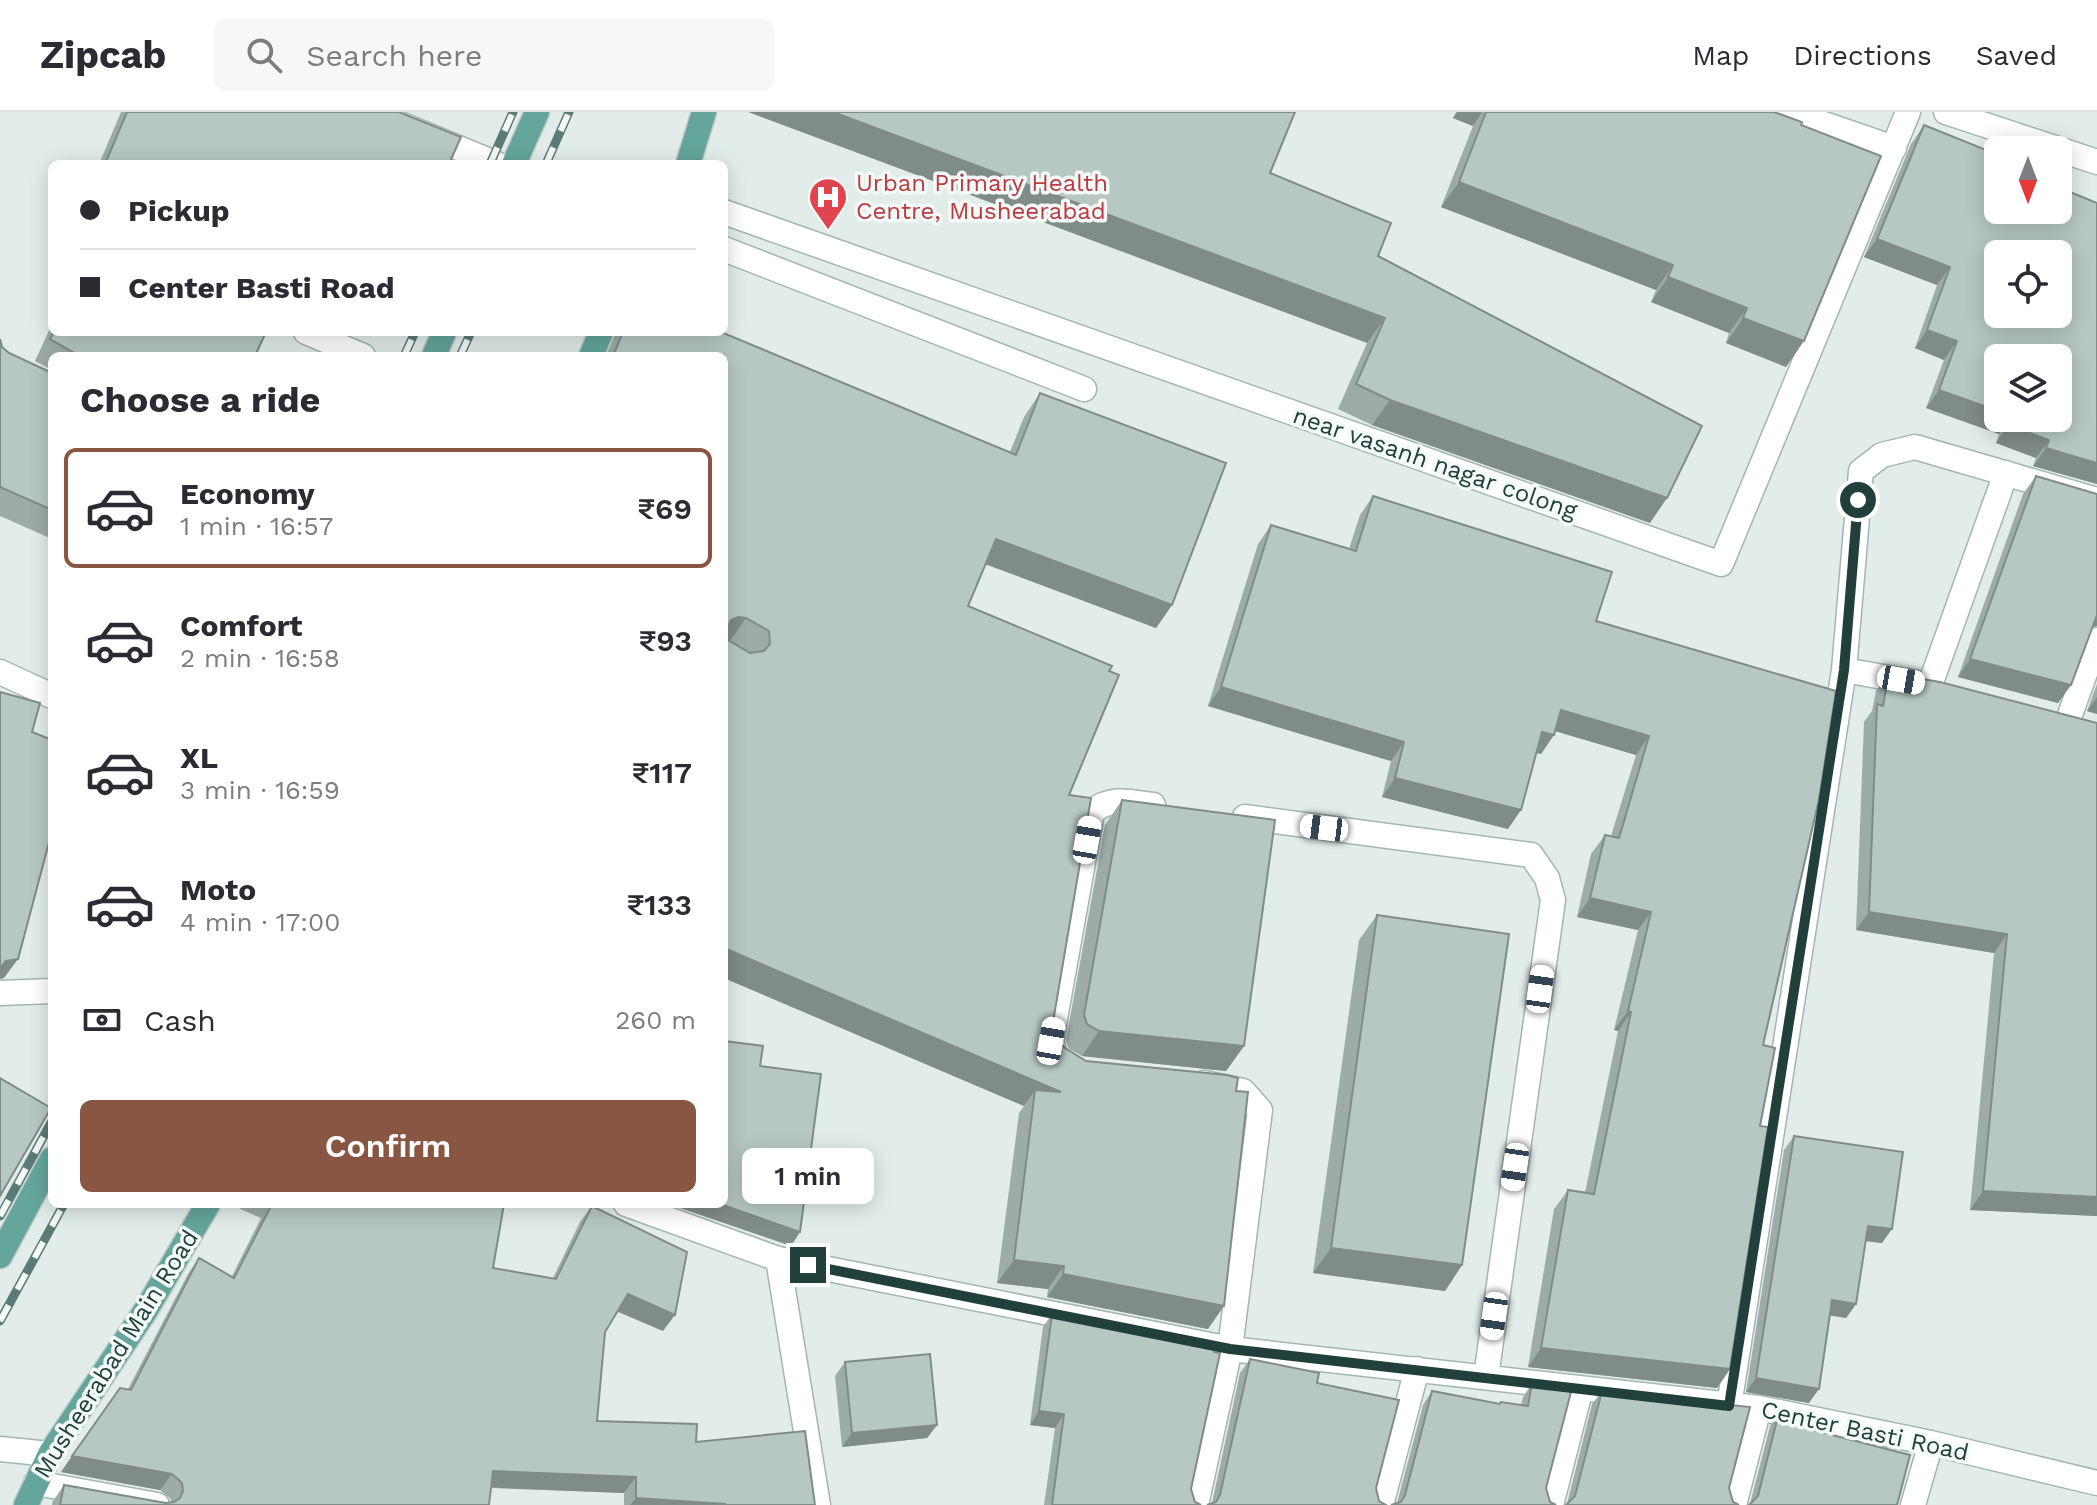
<!DOCTYPE html>
<html lang="en">
<head>
<meta charset="utf-8">
<style>
	body { margin:0; font-family:"Work Sans",sans-serif; background:#f7f7f7; color:#2b2b33; height:100vh; display:flex; flex-direction:column; font-size:30px; white-space:nowrap }
	* { box-sizing:border-box; margin:0 }
	p { font-size:26px; color:#7c7c81 }
	.icon { flex:none; width:44px; height:44px; fill:none; stroke:currentColor; stroke-width:2; stroke-linecap:round; stroke-linejoin:round }
	.map { position:relative; flex:1; overflow:hidden }
	.drawer { position:absolute; left:48px; top:240px; width:680px; height:856px; display:flex; flex-direction:column; background:#fff; border-radius:12px; box-shadow:0 4px 20px #0003 }
	.drawer>* { flex:none }
	.top-card { position:absolute; left:48px; top:48px; width:680px; height:176px; border-radius:12px; box-shadow:0 4px 20px #0003; display:grid; align-content:center; height:176px; padding:0 32px; background:#fff }
	.needle { width:52px; rotate:180deg }
	.buttons { position:absolute; left:1984px; top:24px; display:grid; gap:16px }
	.buttons a { display:grid; place-items:center; width:88px; height:88px; border-radius:12px; background:#fff; box-shadow:0 4px 20px #0003; font-size:40px }
	.end { position:absolute; width:36px; height:36px; margin:-18px; border:10px solid #21403b; background:#fff; box-shadow:0 0 0 4px #fff }
	.from { border-radius:50% }
	.bubble { position:absolute; height:56px; border-radius:12px; background:#fff; box-shadow:0 4px 20px #0003; font-size:26px; font-weight:600; line-height:56px; text-align:center }
	.car { position:absolute; width:24px; height:48px; margin:-24px -12px; border-radius:10px; box-shadow:0 0 6px 2px #0007; background:linear-gradient(#fff 24%,#345 0 40%,#fff 0 76%,#345 0 86%,#fff 0) }
	.top-card b { display:flex; align-items:center; gap:28px; height:76px; font-size:30px }
	.top-card b+b { border-top:2px solid #e1e1e2 }
	.top-card i { width:20px; height:20px; background:#2b2b33 }
	ul { padding:0; list-style:none }
	li { display:flex; align-items:center; gap:24px; height:120px; margin:0 16px 12px; padding:0 16px; border:4px solid transparent; border-radius:12px }
	li div { flex:1 }
	li b { display:block; font-size:30px }
	li em { font-style:normal; font-weight:600 }
	li.current { border-color:#895741 }
	li>.icon { width:72px; height:72px; stroke-width:1.5 }
	h2 { padding:0 32px; font-size:36px; line-height:96px }
	.pay { display:flex; align-items:center; gap:20px; height:88px; padding:0 32px; font-size:30px }
	.pay p { margin-inline-start:auto }
	.cta { display:flex; gap:16px; margin-top:auto; padding:16px 32px }
	.cta a { flex:1; height:92px; border-radius:12px; background:#895741; color:#fff; font-size:32px; font-weight:600; line-height:92px; text-align:center }
	header { display:flex; align-items:center; gap:48px; box-sizing:border-box; height:112px; padding:0 40px; background:#fff; border-bottom:2px solid #e1e1e2 }
	header strong { font-size:38px }
	nav { display:flex; gap:44px; margin-inline-start:auto; font-size:28px }
	.search { width:560px; height:72px; background:#f7f7f7; display:flex; align-items:center; gap:20px; box-sizing:border-box; padding:0 28px; border-radius:12px; color:#7c7c81; font-size:30px }
	.map>svg:first-child { display:block }
	.lines { fill:none; stroke-linecap:round; stroke-linejoin:round }
	.service-casing { stroke:#a4b6b2; stroke-width:27 }
	.minor-casing { stroke:#a4b6b2; stroke-width:27 }
	.tertiary-casing { stroke:#a4b6b2; stroke-width:27 }
	.secondary-casing { stroke:#a0bab3; stroke-width:27 }
	.primary-casing { stroke:#c1cac8; stroke-width:27 }
	.service { stroke:#fff; stroke-width:24 }
	.minor { stroke:#fff; stroke-width:24 }
	.tertiary { stroke:#fff; stroke-width:24 }
	.secondary { stroke:#fff; stroke-width:24 }
	.primary { stroke:#64a69b; stroke-width:24 }
	.rail-casing { stroke:#5b7b76; stroke-width:9 }
	.rail { stroke:#f3faf7; stroke-width:6; stroke-dasharray:18; stroke-linecap:butt }
	.wall { fill:#9daca8; fill-rule:evenodd }
	.shaded-wall { fill:#808c88 }
	.building { fill:#b7c8c3; stroke:#808c88; stroke-width:2; fill-rule:evenodd }
	.route { stroke:#21403b; stroke-width:10 }
	.labels { text-anchor:middle; dominant-baseline:central; stroke-width:7; stroke-linejoin:round; paint-order:stroke }
	.health-label { font-size:24px; fill:#be3a42; stroke:#f3faf7; text-anchor:start }
	.street-label { font-size:24px; fill:#21403b; stroke:#f3faf7 }
</style>
</head>
<body>
<header>
<strong>Zipcab</strong>
<div class="search"><svg class="icon" aria-label="search" viewBox="0 0 24 24"><circle cx="10" cy="10" r="6"/><path d="M15 15l6 6"/></svg>Search here</div>
<nav><a>Map</a><a>Directions</a><a>Saved</a></nav>
</header>
<div class="map">
<svg width="2097" height="1393" viewBox="0 0 2097 1393">
	<rect width="100%" height="100%" fill="#e2edea"/>
	<g class="lines">
		<defs>
			<path id="service" d="M371 0 497 52
				M724 137 1084 277
				M306 220 363 244"/>
			<path id="minor" d="M1789 0 1894 36
				M1946 0 2097 50
				M724 100 1721 452 1908 0
				M1844 558 1917 571
				M1930 573 2006 361
				M2067 611 2097 528
				M1245 705 1531 743 1547 766 1553 788 1486 1265
				M0 881 52 879
				M1055 942 1051 929 1092 700C1110 684 1131 690 1153 693
				M626 1092 778 1147 1230 1237 1759 1296 1931 1331 2097 1371
				M1729 1294 1844 558 1861 359 1882 343 1915 335 2097 388
				M0 1337 50 1342
				M36 1371 157 1393
				M1196 1393 1230 1237 1260 998 1243 979 1204 971
				M1381 1393 1417 1257
				M1551 1393 1581 1276
				M1734 1393 1759 1296
				M1913 1393 1931 1331"/>
			<path id="tertiary" d="M778 1147 818 1393"/>
			<path id="secondary" d="M0 560 52 584"/>
			<path id="primary" d="M514 52 537 0
				M688 52 704 0
				M434 244 444 220
				M591 244 601 220
				M0 1144 52 1047
				M26 1393 50 1342 146 1198 208 1092"/>
		</defs>
		<!-- service casing -->
		<use href="#service" class="service-casing"/>
		<!-- minor casing -->
		<use href="#minor" class="minor-casing"/>
		<!-- tertiary casing -->
		<use href="#tertiary" class="tertiary-casing"/>
		<!-- secondary casing -->
		<use href="#secondary" class="secondary-casing"/>
		<!-- primary casing -->
		<use href="#primary" class="primary-casing"/>
		<!-- service -->
		<use href="#service" class="service"/>
		<!-- minor -->
		<use href="#minor" class="minor"/>
		<!-- tertiary -->
		<use href="#tertiary" class="tertiary"/>
		<!-- secondary -->
		<use href="#secondary" class="secondary"/>
		<!-- primary -->
		<use href="#primary" class="primary"/>
		<defs>
			<path id="rail" d="M490 52 513 0
				M546 52 569 0
				M404 244 415 220
				M460 244 471 220
				M0 1104 52 1009
				M0 1209 64 1092"/>
		</defs>
		<!-- rail casing -->
		<use href="#rail" class="rail-casing"/>
		<!-- rail -->
		<use href="#rail" class="rail"/>
	</g>
	<!-- wall -->
	<path class="wall" d="M121 0H399L449 52H99Z
		M1456 0H1774L1786 255 1726 231 1729 221 1651 190 1656 178 1441 95 1473 14 1453 6Z
		M1924 13 1989 45 2097 91V372L2033 354 2036 346 1996 331 1999 322 1926 296 1944 248 1915 236 1937 173 1864 145 1911 32ZM2058 246V306H1998Z
		M1270 61 1378 144 1650 411 1372 313 1338 297 1367 231Z
		M52 212V220H266L255 244H52V258L35 249Z
		M616 220H721L1010 340 1024 305 1040 281 1172 493 1156 516 985 452 968 494 1109 559 1069 683 1053 910 1059 929 1208 1217 1047 1185 1048 1177 997 1171 1019 1001 1024 994 724 866V244H606Z
		M0 227 2 235 9 241 52 261V427L0 404Z
		M2036 364 2097 382V514L2092 515 2071 573 2058 591 1958 565 2023 382Z
		M1373 384 1596 509 1836 579 1763 933 1760 1014 1730 1257 1717 1276 1528 1255 1554 1097 1568 1078 1585 1081 1618 919 1614 918 1638 818 1577 805 1591 742 1605 723 1611 724 1636 643 1556 619 1541 642 1536 641 1508 717 1382 685 1391 649 1208 594 1258 432 1271 413 1349 437 1360 403Z
		M1889 561 2097 611V1104L1970 1098 1994 841 1856 818 1864 610 1872 599 1876 579Z
		M2097 572V602L2087 599Z
		M1122 688 1244 934 1226 959 1082 944 1069 937 1066 928 1105 713Z
		M1377 803 1462 1153 1445 1179 1313 1161 1359 828Z
		M1794 1024 1882 1131 1865 1129 1856 1192 1846 1206 1829 1203 1809 1291 1746 1280 1784 1038Z
		M242 1092H504L493 1156 553 1166 580 1110 592 1094 663 1219 618 1199 605 1220 597 1309 696 1330 815 1393H624V1381L491 1376 489 1393H52L53 1389 64 1373 166 1391H171V1387L160 1378 61 1360 128 1277 188 1162 199 1146 232 1164 261 1106 240 1097Z
		M1052 1202 1191 1377 1195 1390 1201 1393H1044L1055 1316 1030 1313 1043 1215Z
		M1250 1247 1317 1271 1376 1376 1379 1389 1212 1391 1240 1261Z
		M845 1250 937 1313 927 1326 842 1335 835 1264Z
		M1532 1271 1546 1376 1550 1390 1397 1391 1423 1293 1432 1279 1499 1292 1501 1290 1521 1293 1523 1285Z
		M1602 1279 1729 1376 1733 1390 1567 1392 1592 1292Z
		M1779 1300 1813 1318 1897 1393 1750 1392 1770 1314Z"/>
	<!-- shaded-wall -->
	<path class="shaded-wall" d="M748 0H833L1385 206 1367 231Z
		M1458 0H1482L1473 14 1453 6Z
		M1459 70 1673 153 1656 178 1441 95Z
		M1877 127 1950 155 1937 173 1864 145Z
		M1668 165 1747 196 1729 221 1651 190Z
		M1743 206 1804 229 1786 255 1726 231Z
		M1927 218 1957 229 1944 248 1915 236Z
		M1939 278 1998 299V306H2010L1999 322 1926 296Z
		M1390 288 1667 386 1650 411 1372 313Z
		M2008 313 2049 328 2036 346 1996 331Z
		M2046 336 2097 351V372L2033 354Z
		M996 427 1172 493 1156 516 980 450Z
		M2097 503V514L2088 516Z
		M738 505 746 506 730 529H724V518L731 508Z
		M1970 547 2071 573 2058 591 1958 565Z
		M1221 575 1404 630 1391 649 1208 594Z
		M2097 585V602L2087 599Z
		M1561 598 1649 624 1636 643 1548 617Z
		M1542 620 1554 623 1541 642 1528 638Z
		M1395 666 1521 698 1508 717 1382 685Z
		M1590 786 1651 800 1638 818 1577 805Z
		M1869 800 2007 822 1994 841 1856 818Z
		M724 836 1061 980 1035 978 1024 994 724 866Z
		M18 847 4 866 0 867V856L6 849Z
		M1628 899 1631 900 1618 919 1614 918Z
		M1099 919 1244 934 1226 959 1082 944Z
		M1983 1079 2097 1085V1104L1970 1098Z
		M679 1092H720L800 1120 791 1134 677 1095Z
		M1868 1114 1892 1117 1882 1131 1858 1128Z
		M1331 1136 1462 1153 1445 1179 1313 1161Z
		M1014 1148 1064 1154 1048 1177 997 1171Z
		M1063 1162 1224 1194 1208 1217 1047 1185Z
		M628 1182 675 1203 663 1219 616 1199Z
		M1832 1188 1856 1192 1846 1206 1822 1202Z
		M1541 1236 1730 1257 1717 1276 1528 1255Z
		M1756 1266 1819 1277 1809 1291 1746 1280Z
		M1039 1299 1064 1302 1055 1316 1030 1313Z
		M937 1313 927 1326 842 1335 852 1321Z
		M72 1344 172 1362 160 1378 61 1360Z
		M493 1359 636 1365 624 1381 481 1375Z
		M636 1386 725 1392 724 1393H630Z"/>
	<!-- building -->
	<path class="building" d="M127 0H399L461 25 449 52H105Z
		M833 0H1295L1270 61 1391 111 1378 144 1702 314 1667 386 1390 288 1356 272 1385 206Z
		M1486 0H1774L1802 10 1801 13 1881 44 1804 229 1743 206 1747 196 1668 165 1673 153 1459 70Z
		M1924 13 1991 40 1989 45 1998 49V98H2058V75L2097 91V351L2046 336 2049 328 2008 313 2011 306H2058V246H1998V299L1939 278 1957 229 1927 218 1950 155 1877 127ZM1998 142H2058V202H1998Z
		M54 220H266L255 244H80L50 227Z
		M623 220H721L1016 343 1040 281 1226 351 1172 493 996 427 968 494 1112 554 1109 559 1119 563 1069 683 1091 686 1053 910 1059 929 1065 936 1086 949 1227 963 1238 966 1236 979 1248 980 1224 1194 1063 1162 1064 1154 1014 1148 1035 978 1061 980 724 836V244H613ZM738 505 746 506 769 519 770 532 764 539 750 541 728 528 725 521 731 508Z
		M0 227 2 235 9 241 52 261V398L0 375Z
		M2036 364 2097 382V503L2071 573 1970 547Z
		M1373 384 1612 460 1596 509 1836 579 1819 687 1763 933 1775 936 1760 1014 1768 1015 1730 1257 1541 1236 1568 1078 1594 1082 1631 900 1628 899 1651 800 1590 786 1605 723 1619 726 1649 624 1561 598 1554 623 1542 620 1521 698 1395 666 1404 630 1221 575 1271 413 1356 439Z
		M1889 561 1940 570 2097 611V1085L1983 1079 2007 822 1869 800 1877 592 1883 594Z
		M0 580 40 591 32 620 52 628V719L18 847 6 849 0 856Z
		M1122 688 1275 708 1244 934 1099 919 1087 912 1084 903Z
		M1377 803 1509 822 1462 1153 1331 1136Z
		M724 929 763 934 760 954 821 962 800 1120 720 1092H724Z
		M0 966 51 996 0 1084Z
		M1794 1024 1903 1040 1892 1117 1868 1114 1856 1192 1832 1188 1819 1277 1756 1266Z
		M272 1092H504L493 1156 556 1167 592 1094 687 1140 675 1203 628 1182 605 1220 597 1309 697 1312 696 1330 805 1319 815 1393H725V1392L636 1386V1365L493 1359 489 1393H60L64 1373 166 1391 174 1390 180 1386 183 1379 182 1371 172 1362 72 1344 120 1276 131 1278 199 1146 234 1166Z
		M1052 1202 1214 1234V1240L1220 1241 1191 1377 1195 1390 1201 1393H1052L1064 1302 1039 1299Z
		M930 1242 937 1313 852 1321 845 1250Z
		M1250 1247 1319 1261 1317 1271 1399 1288 1376 1376 1379 1389 1386 1393H1207L1216 1390 1220 1383Z
		M1532 1271 1572 1276 1546 1376 1550 1390 1556 1393H1391L1401 1390 1405 1383 1432 1279 1500 1292 1501 1290 1528 1294Z
		M1602 1279 1750 1295 1729 1376 1733 1390 1739 1393H1566L1575 1384Z
		M1779 1300 1814 1307 1813 1318 1910 1343 1897 1393H1749L1758 1384Z"/>
	<g class="lines">
		<!-- route -->
		<path class="route" d="M808 1153 1230 1237 1729 1294 1844 558 1858 388"/>
	</g>
	<!-- icons -->
	<defs>
		<symbol id="hospital-pin" viewBox="-11 -11 22 30"><path d="M0 17L-7.5 6A9.5 9.5 0 1 1 7.5 6Z" fill="#e0444e" stroke="#f3faf7"/><path d="M-5-5h3v3.5h4V-5h3V5h-3V1.5h-4V5h-3Z" fill="#fff"/></symbol>
	</defs>
	<g fill-rule="evenodd">
		<use href="#hospital-pin" x="806" y="63" width="44" height="60"/>
	</g>
	<g class="labels">
		<!-- health labels -->
		<g class="health-label">
			<text x="856" y="71">Urban Primary Health<tspan x="856" dy="28">Centre, Musheerabad</tspan></text>
		</g>
		<!-- street labels -->
		<g class="street-label">
			<text transform="translate(1435 351) rotate(19)">near vasanh nagar colong</text>
			<text transform="translate(116 1242) rotate(-58)">Musheerabad Main Road</text>
			<text transform="translate(1865 1319) rotate(12)">Center Basti Road</text>
		</g>
	</g>
</svg>
<div class="buttons">
<a><svg class="needle" viewBox="-14 -14 28 28"><path d="M0-13l5 13h-10z" fill="#e53935"/><path d="M0 13l5-13h-10z" fill="#7c7c81"/></svg></a>
<a><svg class="icon" aria-label="locate" viewBox="0 0 24 24"><circle cx="12" cy="12" r="6"/><path d="M12 2v4M12 18v4M2 12h4M18 12h4"/></svg></a>
<a><svg class="icon" aria-label="layers" viewBox="0 0 24 24"><path d="M12 4l9 5-9 5-9-5zM3 14l9 5 9-5"/></svg></a>
</div>
<i class="end from" style="left:1858px;top:388px"></i>
<i class="end" style="left:808px;top:1153px"></i>
<div class="bubble" style="left:742px;top:1036px;width:132px">1 min</div>
<i class="car" style="left:1901px;top:568px;rotate:100deg"></i>
<i class="car" style="left:1324px;top:716px;rotate:277deg"></i>
<i class="car" style="left:1087px;top:728px;rotate:10deg"></i>
<i class="car" style="left:1540px;top:877px;rotate:8deg"></i>
<i class="car" style="left:1051px;top:929px;rotate:10deg"></i>
<i class="car" style="left:1515px;top:1055px;rotate:188deg"></i>
<i class="car" style="left:1494px;top:1204px;rotate:188deg"></i>
<div class="top-card">
<b><i class="from"></i>Pickup</b>
<b><i></i>Center Basti Road</b>
</div>
<section class="drawer">
<h2>Choose a ride</h2>
<ul>
<li class="current"><svg class="icon" aria-label="car" viewBox="0 0 24 24"><path d="M5 17H2v-5l4-1 3-4h7l3 4 3 1v5h-3M9 17h6M6 11h13"/><circle cx="7" cy="17" r="2"/><circle cx="17" cy="17" r="2"/></svg><div><b>Economy</b><p>1 min · 16:57</p></div><em>₹69</em></li>
<li><svg class="icon" aria-label="car" viewBox="0 0 24 24"><path d="M5 17H2v-5l4-1 3-4h7l3 4 3 1v5h-3M9 17h6M6 11h13"/><circle cx="7" cy="17" r="2"/><circle cx="17" cy="17" r="2"/></svg><div><b>Comfort</b><p>2 min · 16:58</p></div><em>₹93</em></li>
<li><svg class="icon" aria-label="car" viewBox="0 0 24 24"><path d="M5 17H2v-5l4-1 3-4h7l3 4 3 1v5h-3M9 17h6M6 11h13"/><circle cx="7" cy="17" r="2"/><circle cx="17" cy="17" r="2"/></svg><div><b>XL</b><p>3 min · 16:59</p></div><em>₹117</em></li>
<li><svg class="icon" aria-label="car" viewBox="0 0 24 24"><path d="M5 17H2v-5l4-1 3-4h7l3 4 3 1v5h-3M9 17h6M6 11h13"/><circle cx="7" cy="17" r="2"/><circle cx="17" cy="17" r="2"/></svg><div><b>Moto</b><p>4 min · 17:00</p></div><em>₹133</em></li>
</ul>
<div class="pay"><svg class="icon" aria-label="cash" viewBox="0 0 24 24"><path d="M3 7h18v10H3z"/><circle cx="12" cy="12" r="2"/></svg>Cash<p>260 m</p></div>
<div class="cta"><a>Confirm</a></div>
</section>
</div>
</body>
</html>
